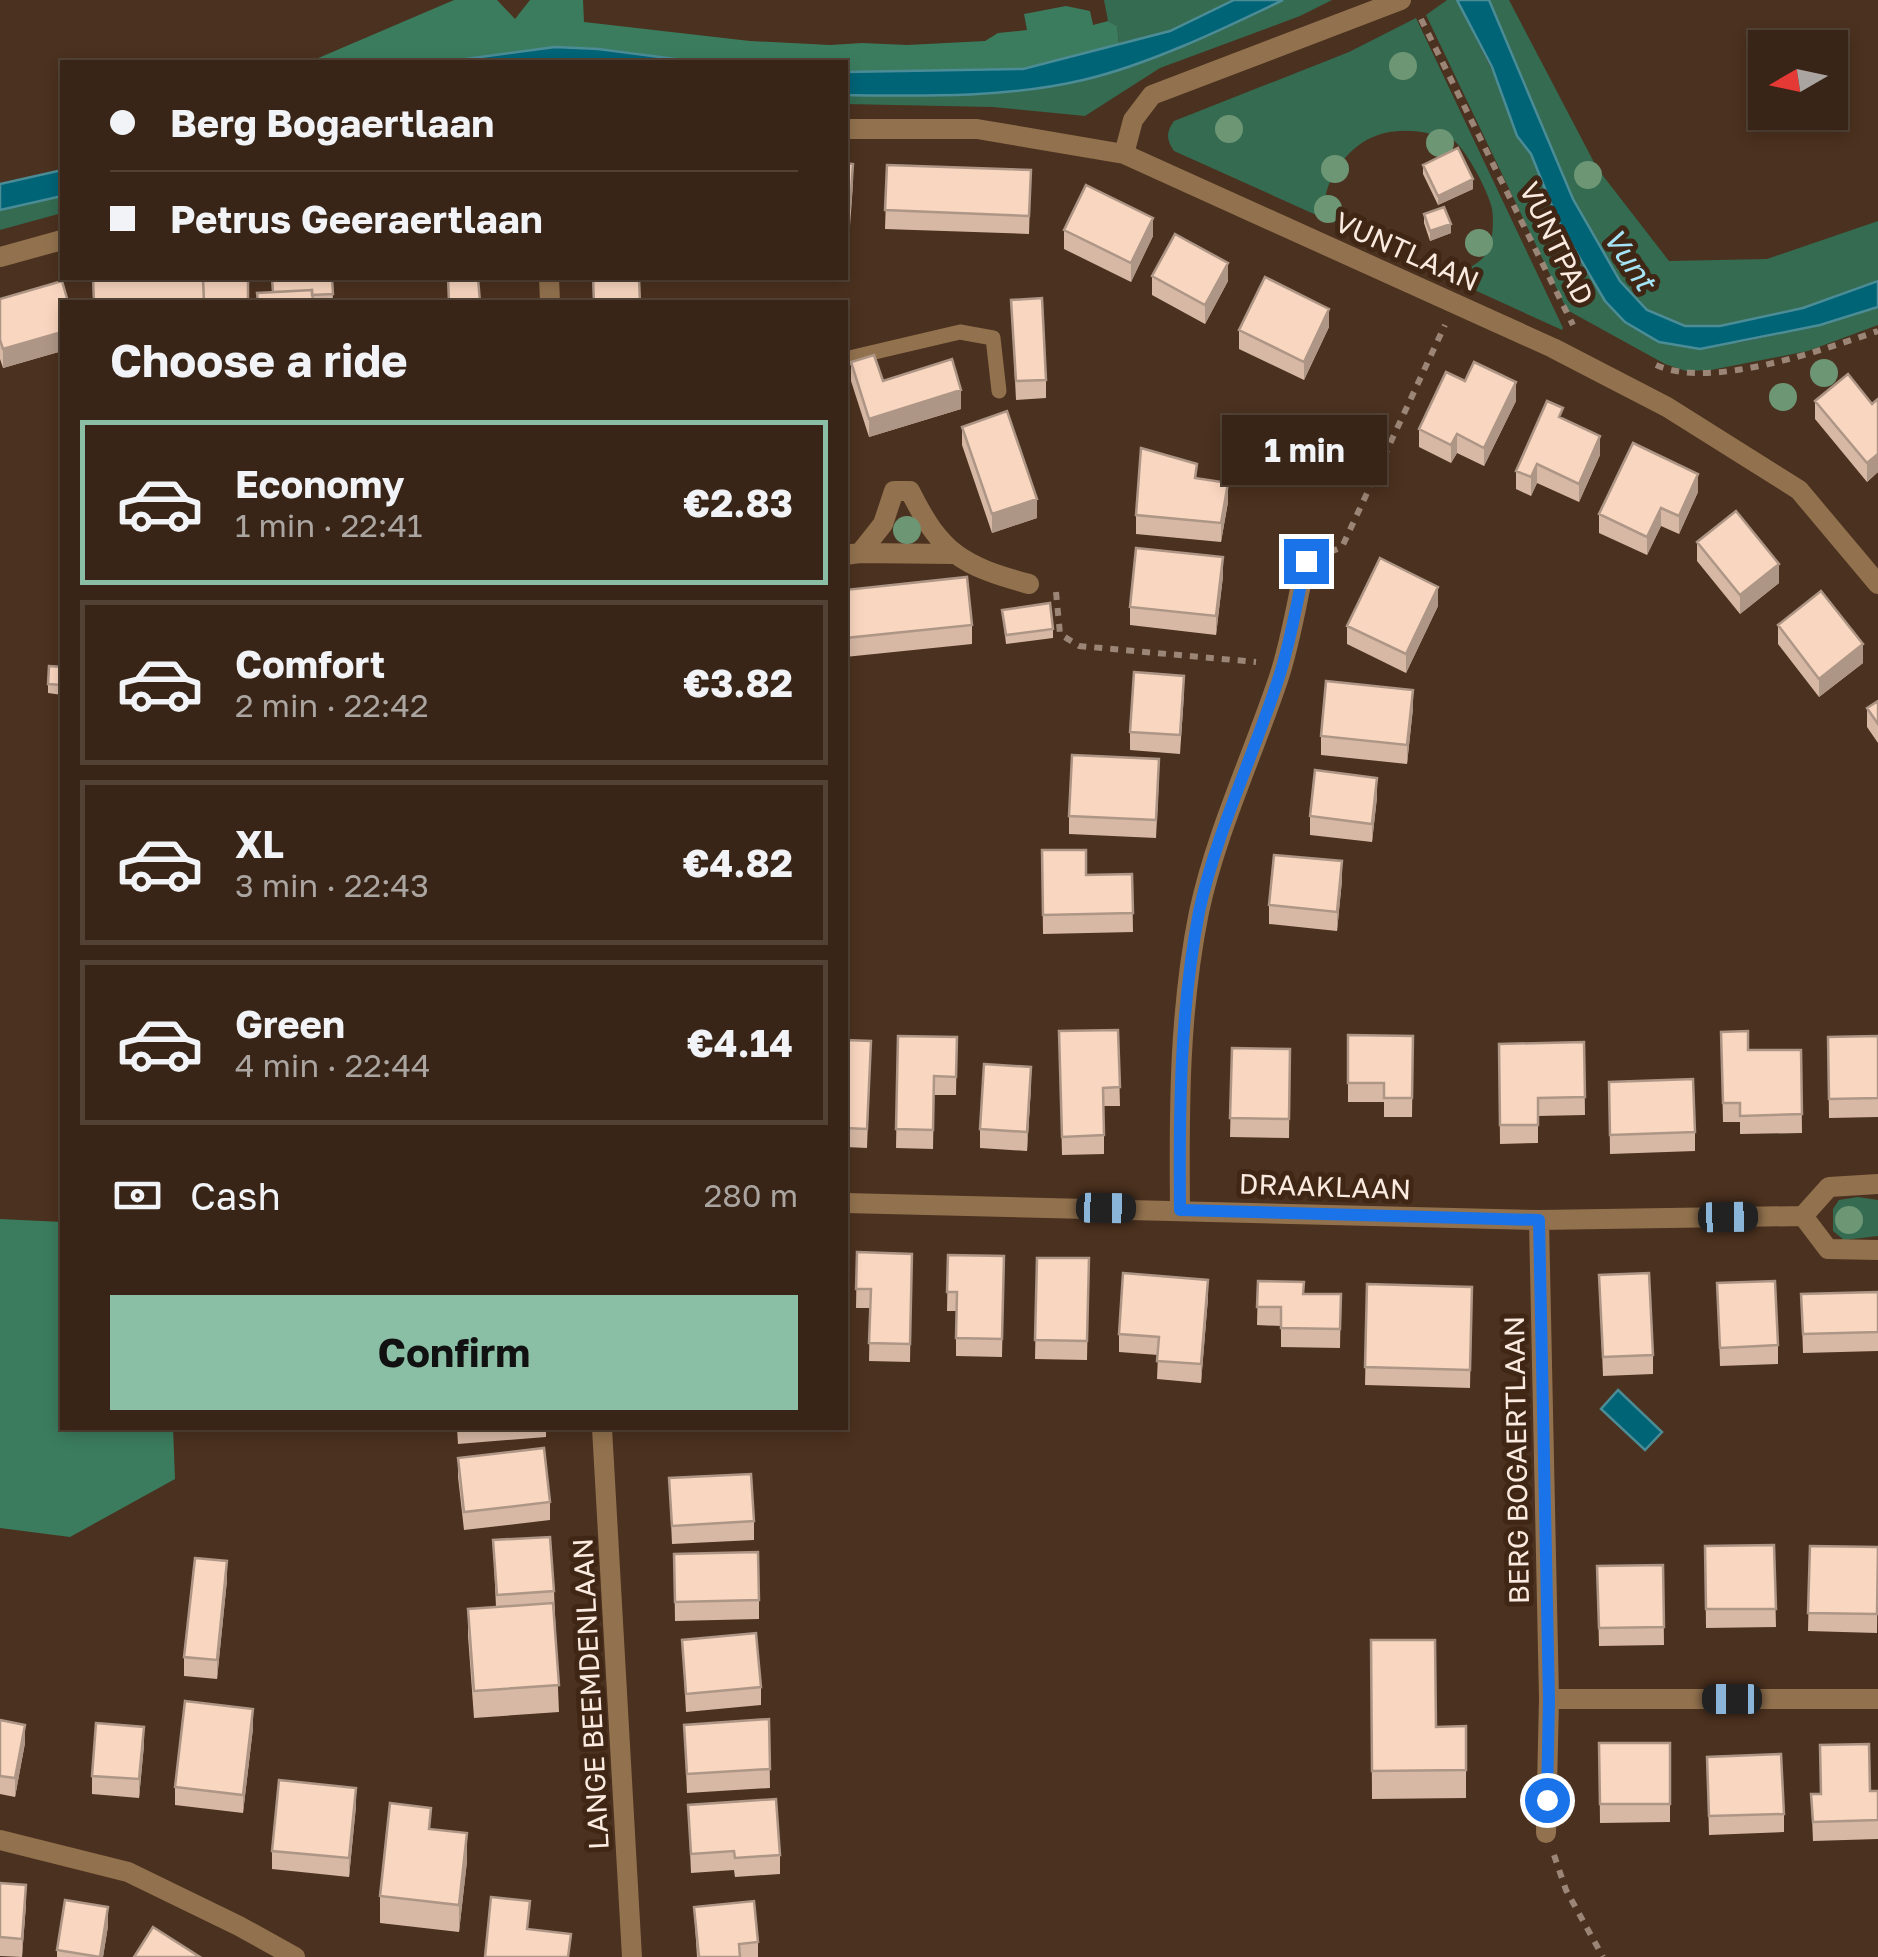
<!DOCTYPE html>
<html lang="en">
<head>
<meta charset="utf-8">
<style>
	body { margin:0; font-family:"Golos Text",sans-serif; background:#433124; color:#f1f3f6; height:100vh; display:flex; flex-direction:column; font-size:38px; white-space:nowrap }
	* { box-sizing:border-box; margin:0 }
	p { font-size:32px; color:#aba5a1 }
	.icon { flex:none; width:55px; height:55px; fill:none; stroke:currentColor; stroke-width:2; stroke-linecap:round; stroke-linejoin:round }
	.map { position:relative; flex:1; overflow:hidden }
	.drawer { position:absolute; left:60px; top:300px; width:788px; height:1130px; display:flex; flex-direction:column; background:#382517; border-radius:0px; box-shadow:0 5px 15px #0003,0 0 0 2px #524236 }
	.drawer>* { flex:none }
	.guide { position:absolute; left:60px; top:60px; width:788px; height:220px; border-radius:0px; box-shadow:0 5px 15px #0003,0 0 0 2px #524236; display:grid; align-content:center; height:220px; padding:0 50px; background:#382517 }
	.needle { width:65px; rotate:261deg }
	.tools { position:absolute; left:1748px; top:30px; display:grid; gap:20px }
	.tools a { display:grid; place-items:center; width:100px; height:100px; border-radius:0px; background:#382517; box-shadow:0 5px 15px #0003,0 0 0 2px #524236; font-size:50px }
	.end { position:absolute; width:45px; height:45px; margin:-22px; border:12px solid #1a73e8; background:#fff; box-shadow:0 0 0 5px #fff }
	.from { border-radius:50% }
	.bubble { position:absolute; height:70px; border-radius:0px; background:#382517; box-shadow:0 5px 15px #0003,0 0 0 2px #524236; font-size:32px; font-weight:700; line-height:70px; text-align:center }
	.car { position:absolute; width:30px; height:60px; margin:-30px -15px; border-radius:12px; box-shadow:0 0 8px 2px #0007; background:linear-gradient(#222 24%,#8ab4d8 0 40%,#222 0 76%,#8ab4d8 0 86%,#222 0) }
	.guide b { display:flex; align-items:center; gap:35px; height:95px; font-size:38px }
	.guide b+b { border-top:2px solid #524236 }
	.guide i { width:25px; height:25px; background:#f1f3f6 }
	ul { padding:0; list-style:none }
	li { display:flex; align-items:center; gap:30px; height:165px; margin:0 20px 15px; padding:0 30px; border:5px solid #524236; border-radius:0px }
	li div { flex:1 }
	li b { display:block; font-size:38px }
	li em { font-style:normal; font-weight:700 }
	li.on { border-color:#8abfa5 }
	li>.icon { width:90px; height:90px; stroke-width:1.5 }
	h2 { padding:0 50px; font-size:45px; line-height:120px }
	.pay { display:flex; align-items:center; gap:25px; height:110px; padding:0 50px; font-size:38px }
	.pay p { margin-inline-start:auto }
	.primary-button { display:flex; gap:20px; margin-top:auto; padding:20px 50px }
	.primary-button a { flex:1; height:115px; border-radius:0px; background:#8abfa5; color:#111; font-size:40px; font-weight:700; line-height:115px; text-align:center }
	.map>svg:first-child { display:block }
	.green { fill:#346b51 }
	.forest { fill:#3b7c5e }
	.water { fill:#006477; stroke:#4b8c96; stroke-width:2.5 }
	.lines { fill:none; stroke-linecap:round; stroke-linejoin:round }
	.path { stroke:#9b8576; stroke-width:6; stroke-dasharray:8 8; stroke-linecap:butt }
	.lane { stroke:#92724e; stroke-width:15 }
	.street { stroke:#92724e; stroke-width:20 }
	.tree { fill:#6d9675 }
	.wall { fill:#d6b8a4 }
	.shaded-wall { fill:#ae9686 }
	.building { fill:#f9d6bf; stroke:#ae9686; stroke-width:2.5 }
	.route { stroke:#1a73e8; stroke-width:12 }
	.labels { text-anchor:middle; dominant-baseline:central; stroke-width:10; stroke-linejoin:round; paint-order:stroke }
	.street-label { font-size:28px; fill:#fbeadf; stroke:#402715 }
	.water-label { font-size:30px; font-style:italic; fill:#a5e4f6; stroke:#402715 }
</style>
</head>
<body>
<div class="map">
<svg width="1878" height="1957" viewBox="0 0 1878 1957">
	<rect width="100%" height="100%" fill="#4b311f"/>
	<!-- green -->
	<path class="green" d="M1104 0H1234L1170 31 1119 44 1117 26 1108 21Z
		M1283 0H1332L1300 16 1160 68 1085 116 993 107 845 104V95C923 96 1007 99 1083 80 1148 65 1223 29 1283 0Z
		M1447 0H1457L1469 19 1473 33 1504 94 1517 136 1531 154 1580 262 1605 301 1625 322 1660 342 1737 343 1820 325 1878 307V325L1808 351 1711 370 1686 371 1665 364 1567 310 1426 15Z
		M1489 0H1509L1597 168 1669 261 1767 259 1878 221V281L1803 308 1720 326 1685 327 1647 310 1620 281 1573 199Z
		M1416 18 1563 328 1562 330 1448 278C1461 271 1478 266 1486 254 1493 245 1494 220 1492 209 1489 193 1464 144 1449 137 1443 135 1433 135 1427 133 1385 125 1352 139 1332 178 1324 193 1322 206 1335 218L1334 223 1174 151C1166 139 1166 132 1174 121L1349 52Z
		M62 196V213L0 230V210Z
		M1858 1197 1878 1200V1236L1844 1240 1833 1231V1209L1839 1200Z"/>
	<!-- forest -->
	<path class="forest" d="M454 0H497L515 19 530 0H583L584 22 750 41 830 45 862 43 907 45 985 41 998 33 1027 30 1024 14 1066 6 1090 11 1093 25 1108 21 1117 26 1119 44C1086 53 1052 66 1019 70 963 77 901 76 845 72V62H699L598 49 555 47 443 62H309Z
		M0 1219 62 1222V1428H173L175 1479 70 1537 0 1528Z"/>
	<!-- water -->
	<path class="water" d="M1234 0H1283C1223 29 1148 65 1083 80 1007 98 923 96 845 95V72L1023 69 1170 31Z
		M1457 0H1489L1573 199 1620 281 1647 310 1685 326H1720L1803 308 1878 281V307L1820 325 1700 349 1659 342 1625 322 1605 301 1558 221 1531 154 1517 136 1492 67Z
		M555 47 598 49 699 62H443Z
		M62 170V196L0 210V184Z
		M1618 1390 1662 1432 1645 1450 1601 1409Z"/>
	<g class="lines">
		<!-- path -->
		<path class="path" d="M1421 19 1573 325
			M1656 365C1711 390 1822 350 1878 331
			M1330 552 1342 547 1445 325
			M1056 592 1060 634 1079 646 1256 662
			M1554 1855 1566 1890 1603 1957"/>
		<!-- lane -->
		<path class="lane" d="M845 359 960 332 993 338 999 391"/>
		<!-- street -->
		<path class="street" d="M845 129H977L1124 154 1553 348 1667 407 1799 490 1878 584
			M1124 154 1133 120 1152 95 1401 0
			M0 257 62 240
			M549 278 550 302
			M860 553 953 554
			M845 555 860 553 883 524 894 491H910C941 554 963 566 1029 584
			M845 1203 1539 1220 1803 1216 1829 1187 1878 1184
			M1180 1209C1179 1109 1179 1011 1199 912 1216 833 1252 757 1278 680 1291 642 1297 600 1306 561
			M1803 1216 1828 1249 1878 1250
			M1539 1220 1549 1699H1878
			M602 1428 632 1957
			M1546 1833 1549 1699
			M0 1840 128 1872 239 1926 295 1957"/>
	</g>
	<!-- trees -->
	<g class="tree">
		<circle cx="1403" cy="66" r="14"/>
		<circle cx="1229" cy="129" r="14"/>
		<circle cx="1440" cy="143" r="14"/>
		<circle cx="1335" cy="169" r="14"/>
		<circle cx="1588" cy="175" r="14"/>
		<circle cx="1328" cy="209" r="14"/>
		<circle cx="1479" cy="243" r="14"/>
		<circle cx="1824" cy="373" r="14"/>
		<circle cx="1783" cy="397" r="14"/>
		<circle cx="907" cy="530" r="14"/>
		<circle cx="1849" cy="1220" r="14"/>
	</g>
	<!-- wall -->
	<path class="wall" d="M845 163 853 183 850 226H845Z
		M887 165 1031 170 1029 234 885 229Z
		M1423 165 1473 189 1438 205 1423 174Z
		M1424 214 1451 233 1430 241 1424 223Z
		M1064 230 1153 236 1131 282 1064 249Z
		M1152 276 1228 281 1205 324 1152 295Z
		M332 278 333 302H257L272 292Z
		M0 299 62 302V351L3 368 0 359Z
		M1011 300 1046 380V398L1016 400Z
		M1329 327 1304 380 1239 349V330Z
		M851 362 883 381 961 409 869 437 851 381Z
		M1465 381 1516 401 1484 466 1457 453 1451 463 1419 447V429Z
		M1878 399V472L1867 482 1815 419V401L1872 404Z
		M1563 419 1600 455 1579 502 1537 483 1531 496 1516 489V471Z
		M962 427 1037 518 992 533 962 445Z
		M1698 492 1679 534 1661 526 1647 555 1599 533V514Z
		M1228 502 1221 542 1136 534V515Z
		M1697 542 1779 583 1740 614 1697 561Z
		M1223 576 1216 635 1130 625V607Z
		M845 590 972 625V644L845 657Z
		M1438 606 1406 673 1347 644V626Z
		M1002 610 1053 629V638L1006 644Z
		M1778 625 1863 663 1819 697 1778 644Z
		M62 667V695L48 693V684Z
		M1184 694 1180 754 1130 750V732Z
		M1878 701V743L1867 727V708Z
		M1413 708 1407 764 1321 755V736Z
		M1159 778 1156 838 1069 834V816Z
		M1377 797 1372 842 1310 835V816Z
		M1042 850 1086 875 1132 874 1133 932 1043 934Z
		M1342 880 1337 931 1269 924V905Z
		M1118 1030 1120 1106H1104V1154L1062 1155 1059 1031Z
		M1721 1032 1748 1050H1801L1802 1133 1740 1134V1122H1723Z
		M1348 1035 1413 1036 1412 1117H1384V1102H1348Z
		M898 1036 957 1037 956 1095H934L933 1149 896 1148Z
		M1878 1036V1117L1829 1118 1828 1037Z
		M845 1040 871 1041 867 1148 845 1147Z
		M1584 1042 1585 1115 1538 1116V1143L1500 1144 1499 1044Z
		M1232 1048 1290 1049 1289 1138 1230 1137Z
		M1609 1082 1695 1132V1151L1610 1154Z
		M1031 1086 1027 1151 980 1148V1129Z
		M857 1252 912 1254 910 1362 869 1361 870 1308H856Z
		M948 1255 1004 1256 1002 1357 956 1356V1311H947Z
		M1037 1258H1089L1087 1360 1035 1359Z
		M1599 1275 1653 1355V1374L1603 1376Z
		M1258 1281 1304 1294H1341L1340 1348 1281 1347V1326L1257 1325Z
		M1717 1283 1778 1345V1364L1720 1366Z
		M1367 1284 1472 1287 1470 1388 1365 1385Z
		M1878 1292V1351L1803 1353 1801 1294Z
		M1208 1298 1201 1383 1157 1379 1158 1355 1119 1352V1334Z
		M457 1428H546V1437L458 1444Z
		M458 1458 550 1502V1520L464 1530 458 1477Z
		M669 1478 754 1521V1540L672 1544Z
		M493 1540 554 1591 559 1712 474 1718 468 1636V1609L496 1607Z
		M1774 1545 1776 1627 1706 1628 1705 1546Z
		M1810 1546 1878 1547 1877 1633 1808 1631Z
		M674 1554 759 1600V1619L675 1621Z
		M1663 1565 1664 1645 1599 1646 1597 1566Z
		M227 1580 217 1679 184 1676V1657Z
		M682 1640 761 1687V1705L686 1712Z
		M1371 1640 1436 1727 1466 1726V1798L1372 1799Z
		M769 1719 770 1788 687 1793 684 1725Z
		M0 1720 25 1743 15 1797 0 1794Z
		M253 1728 243 1813 175 1805V1787Z
		M1599 1743H1670V1822L1600 1823Z
		M144 1745 139 1798 92 1794V1776Z
		M1707 1757 1784 1814V1832L1709 1835Z
		M1878 1791V1839L1813 1841 1811 1794Z
		M688 1805 780 1855V1874L735 1877 734 1870 691 1873Z
		M356 1806 349 1877 272 1869V1851Z
		M431 1829 467 1861 459 1932 380 1923V1896Z
		M0 1883 26 1904 22 1957 0 1956Z
		M694 1907 758 1942V1957H697Z
		M108 1926 103 1957H57V1950Z"/>
	<!-- shaded-wall -->
	<path class="shaded-wall" d="M1473 179V189L1438 205V196Z
		M1153 218V236L1131 282V263Z
		M1451 224V233L1430 241V231Z
		M1228 263V281L1205 324V305Z
		M1329 309V327L1304 380V362Z
		M62 332V351L3 368V349Z
		M1516 382V401L1484 466V448Z
		M961 390V409L869 437V419Z
		M1457 434V453L1451 463V445Z
		M1600 436V455L1579 502V484Z
		M1878 454V472L1867 482V463Z
		M1537 464V483L1531 496V477Z
		M1698 474V492L1679 534V516Z
		M1228 483V502L1221 542V523Z
		M1037 499V518L992 533V514Z
		M1661 508V526L1647 555V537Z
		M1223 557V576L1216 635V616Z
		M1779 564V583L1740 614V595Z
		M1438 587V606L1406 673V654Z
		M1863 644V663L1819 697V679Z
		M1413 690V708L1407 764V745Z
		M1377 778V797L1372 842V824Z
		M1342 861V880L1337 931V912Z
		M1031 1067V1086L1027 1151V1132Z
		M1208 1280V1298L1201 1383V1364Z
		M227 1561V1580L217 1679V1660Z
		M253 1709V1728L243 1813V1795Z
		M25 1725V1743L15 1797V1778Z
		M144 1727V1745L139 1798V1779Z
		M356 1788V1806L349 1877V1858Z
		M467 1833V1861L459 1932V1905Z
		M26 1885V1904L22 1957V1939Z
		M108 1907V1926L103 1957H100Z"/>
	<!-- building -->
	<path class="building" d="M1458 148 1473 179 1438 196 1423 165Z
		M845 163 853 164 850 208 845 207Z
		M887 165 1031 170 1029 216 885 210Z
		M1086 185 1153 218 1131 263 1064 230Z
		M1444 207 1451 224 1430 231 1424 214Z
		M1175 234 1228 263 1205 305 1152 276Z
		M1265 277 1329 309 1304 362 1239 330Z
		M93 278H203L204 302H94Z
		M203 278H248V302H204Z
		M272 278H332L333 294 312 295V290L273 292Z
		M448 278H478L480 302H449Z
		M593 278H639L640 302H594Z
		M62 281 68 302H62V332L3 349 0 340V299Z
		M312 290 313 302H258L257 293Z
		M1042 298 1046 380 1016 381 1011 300Z
		M874 355 883 381 952 359 961 390 869 419 851 362Z
		M1474 362 1516 382 1484 448 1457 434 1451 445 1419 429 1446 372 1465 381Z
		M1848 374 1872 404 1878 399V454L1867 463 1815 401Z
		M1547 401 1563 408 1559 417 1600 436 1579 484 1537 464 1531 477 1516 471Z
		M1007 411 1037 499 992 514 962 427Z
		M1633 443 1698 474 1679 516 1661 508 1647 537 1599 514Z
		M1141 448 1197 464 1195 478 1228 483 1221 523 1136 515Z
		M1736 511 1779 564 1740 595 1697 542Z
		M1136 548 1223 557 1216 616 1130 607Z
		M1380 558 1438 587 1406 654 1347 626Z
		M967 577 972 625 845 638V590Z
		M1821 591 1863 644 1819 679 1778 625Z
		M1050 603 1053 629 1006 635 1002 610Z
		M49 666 62 667V685L48 684Z
		M1134 672 1184 676 1180 735 1130 732Z
		M1326 681 1413 690 1407 745 1321 736Z
		M1878 701V724L1867 708Z
		M1072 755 1159 759 1156 820 1069 816Z
		M1315 770 1377 778 1372 824 1310 816Z
		M1042 850H1086V875L1132 874 1133 913 1043 915Z
		M1274 855 1342 861 1337 912 1269 905Z
		M1118 1030 1120 1087 1103 1088 1104 1135 1062 1137 1059 1031Z
		M1748 1031V1050H1801L1802 1114 1740 1116V1103H1723L1721 1032Z
		M1348 1035 1413 1036 1412 1098H1384V1083H1348Z
		M898 1036 957 1037 956 1077 934 1076 933 1130 896 1129Z
		M1878 1036V1098L1829 1099 1828 1037Z
		M845 1040 871 1041 867 1129 845 1128Z
		M1584 1042 1585 1097 1538 1098V1125H1500L1499 1044Z
		M1232 1048 1290 1049 1289 1119 1230 1118Z
		M984 1064 1031 1067 1027 1132 980 1129Z
		M1693 1079 1695 1132 1610 1135 1609 1082Z
		M857 1252 912 1254 910 1344 869 1343 871 1289H856Z
		M948 1255 1004 1256 1002 1339 956 1338 957 1292H947Z
		M1037 1258H1089L1087 1341 1035 1340Z
		M1123 1273 1208 1280 1201 1364 1157 1361 1159 1337 1119 1334Z
		M1649 1273 1653 1355 1603 1357 1599 1275Z
		M1258 1281 1304 1282 1303 1294H1341L1340 1329 1281 1328V1307H1257Z
		M1775 1281 1778 1345 1720 1348 1717 1283Z
		M1367 1284 1472 1287 1470 1370 1365 1367Z
		M1878 1292V1332L1803 1334 1801 1294Z
		M544 1448 550 1502 464 1512 458 1458Z
		M751 1474 754 1521 672 1526 669 1478Z
		M550 1537 554 1591 497 1595 493 1540Z
		M1774 1545 1776 1609H1706L1705 1546Z
		M1810 1546 1878 1547 1877 1614 1808 1613Z
		M758 1552 759 1600 675 1602 674 1554Z
		M195 1558 227 1561 217 1660 184 1657Z
		M1663 1565 1664 1627 1599 1628 1597 1566Z
		M553 1603 559 1685 474 1691 468 1609Z
		M756 1633 761 1687 686 1694 682 1640Z
		M1371 1640H1435L1436 1727 1466 1726V1770L1372 1771Z
		M185 1701 253 1709 243 1795 175 1787Z
		M769 1719 770 1769 687 1774 684 1725Z
		M0 1720 25 1725 15 1778 0 1776Z
		M96 1723 144 1727 139 1779 92 1776Z
		M1599 1743H1670V1804H1600Z
		M1869 1744 1870 1791H1878V1820L1813 1822 1811 1794H1821L1820 1745Z
		M1781 1754 1784 1814 1709 1816 1707 1757Z
		M279 1780 356 1788 349 1858 272 1851Z
		M776 1799 780 1855 735 1858 734 1851 691 1854 688 1805Z
		M390 1803 431 1808 429 1829 467 1833 459 1905 380 1896Z
		M0 1883 26 1885 22 1939 0 1937Z
		M491 1897 530 1901 527 1929 571 1934 568 1957H485Z
		M65 1900 108 1907 100 1957 57 1950Z
		M754 1901 758 1942 739 1944 740 1957H699L694 1907Z
		M153 1927 200 1957H134Z"/>
	<g class="lines">
		<!-- route -->
		<path class="route" d="M1306 561C1297 600 1291 642 1278 680 1253 757 1216 833 1199 912 1180 1011 1179 1109 1180 1210L1539 1220 1549 1700 1547 1800"/>
	</g>
	<g class="labels">
		<!-- street labels -->
		<g class="street-label">
			<text transform="translate(1557 243) rotate(64)">VUNTPAD</text>
			<text transform="translate(1407 251) rotate(24)">VUNTLAAN</text>
			<text transform="translate(1325 1186) rotate(2)">DRAAKLAAN</text>
			<text transform="translate(1516 1460) rotate(-91)">BERG BOGAERTLAAN</text>
			<text transform="translate(590 1694) rotate(-93)">LANGE BEEMDENLAAN</text>
		</g>
		<!-- water labels -->
		<g class="water-label">
			<text transform="translate(1630 259) rotate(56)">Vunt</text>
		</g>
	</g>
</svg>
<div class="tools">
<a><svg class="needle" viewBox="-14 -14 28 28"><path d="M0-13l5 13h-10z" fill="#e53935"/><path d="M0 13l5-13h-10z" fill="#aba5a1"/></svg></a>
</div>
<i class="end from" style="left:1547px;top:1800px"></i>
<i class="end" style="left:1306px;top:561px"></i>
<div class="bubble" style="left:1222px;top:415px;width:165px">1 min</div>
<i class="car" style="left:1106px;top:1208px;rotate:91deg"></i>
<i class="car" style="left:1728px;top:1217px;rotate:89deg"></i>
<i class="car" style="left:1732px;top:1699px;rotate:270deg"></i>
<div class="guide">
<b><i class="from"></i>Berg Bogaertlaan</b>
<b><i></i>Petrus Geeraertlaan</b>
</div>
<section class="drawer">
<h2>Choose a ride</h2>
<ul>
<li class="on"><svg class="icon" aria-label="car" viewBox="0 0 24 24"><path d="M5 17H2v-5l4-1 3-4h7l3 4 3 1v5h-3M9 17h6M6 11h13"/><circle cx="7" cy="17" r="2"/><circle cx="17" cy="17" r="2"/></svg><div><b>Economy</b><p>1 min · 22:41</p></div><em>€2.83</em></li>
<li><svg class="icon" aria-label="car" viewBox="0 0 24 24"><path d="M5 17H2v-5l4-1 3-4h7l3 4 3 1v5h-3M9 17h6M6 11h13"/><circle cx="7" cy="17" r="2"/><circle cx="17" cy="17" r="2"/></svg><div><b>Comfort</b><p>2 min · 22:42</p></div><em>€3.82</em></li>
<li><svg class="icon" aria-label="car" viewBox="0 0 24 24"><path d="M5 17H2v-5l4-1 3-4h7l3 4 3 1v5h-3M9 17h6M6 11h13"/><circle cx="7" cy="17" r="2"/><circle cx="17" cy="17" r="2"/></svg><div><b>XL</b><p>3 min · 22:43</p></div><em>€4.82</em></li>
<li><svg class="icon" aria-label="car" viewBox="0 0 24 24"><path d="M5 17H2v-5l4-1 3-4h7l3 4 3 1v5h-3M9 17h6M6 11h13"/><circle cx="7" cy="17" r="2"/><circle cx="17" cy="17" r="2"/></svg><div><b>Green</b><p>4 min · 22:44</p></div><em>€4.14</em></li>
</ul>
<div class="pay"><svg class="icon" aria-label="cash" viewBox="0 0 24 24"><path d="M3 7h18v10H3z"/><circle cx="12" cy="12" r="2"/></svg>Cash<p>280 m</p></div>
<div class="primary-button"><a>Confirm</a></div>
</section>
</div>
</body>
</html>
